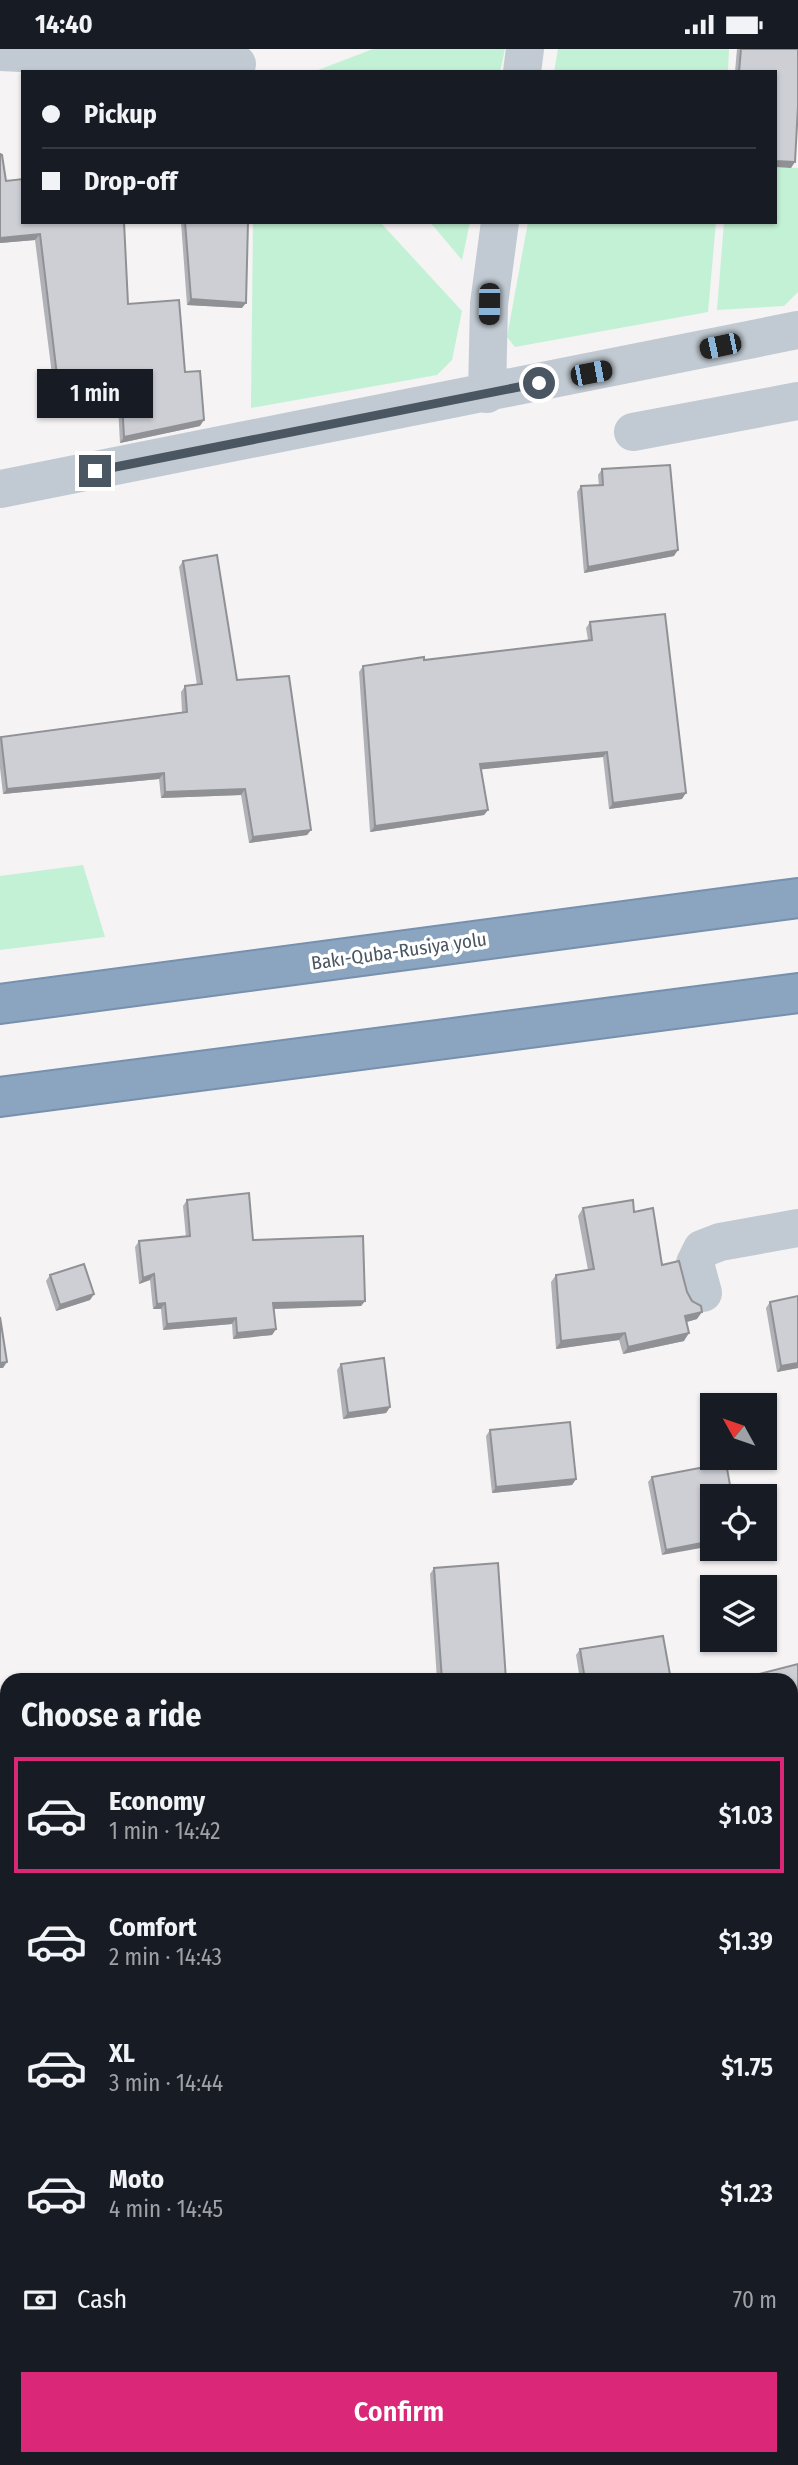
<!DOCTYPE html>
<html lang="en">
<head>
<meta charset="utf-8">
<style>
	body { margin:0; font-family:"Fira Sans Condensed",sans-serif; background:#242831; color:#f1f3f6; height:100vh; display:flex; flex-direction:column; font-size:26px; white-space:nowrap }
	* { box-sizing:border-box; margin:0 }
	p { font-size:23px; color:#9ea1a6 }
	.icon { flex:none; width:38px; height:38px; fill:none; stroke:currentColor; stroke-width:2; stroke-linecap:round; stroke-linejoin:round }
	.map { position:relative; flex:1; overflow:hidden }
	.drawer { position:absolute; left:0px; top:1624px; width:798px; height:793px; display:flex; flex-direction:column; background:#171b24; border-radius:21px 21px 0 0; box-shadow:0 2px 5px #0004 }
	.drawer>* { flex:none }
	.banner { position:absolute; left:21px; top:21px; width:756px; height:154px; border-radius:0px; box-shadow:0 2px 5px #0004; display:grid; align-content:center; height:154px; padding:0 21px; background:#171b24 }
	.needle { width:46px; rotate:310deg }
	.tools { position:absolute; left:700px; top:1344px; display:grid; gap:14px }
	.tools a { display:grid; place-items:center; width:77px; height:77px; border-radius:0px; background:#171b24; box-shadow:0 2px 5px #0004; font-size:35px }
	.end { position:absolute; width:32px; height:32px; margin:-16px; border:9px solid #4a5661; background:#fff; box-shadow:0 0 0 4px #fff }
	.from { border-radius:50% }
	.bubble { position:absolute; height:49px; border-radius:0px; background:#171b24; box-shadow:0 2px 5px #0004; font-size:23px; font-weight:600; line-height:49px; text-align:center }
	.car { position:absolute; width:21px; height:42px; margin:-21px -10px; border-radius:9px; box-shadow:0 0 5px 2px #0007; background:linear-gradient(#222 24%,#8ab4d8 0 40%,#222 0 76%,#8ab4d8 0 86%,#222 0) }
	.banner b { display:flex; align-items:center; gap:24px; height:66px; font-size:26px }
	.banner b+b { border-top:2px solid #363941 }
	.banner i { width:18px; height:18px; background:#f1f3f6 }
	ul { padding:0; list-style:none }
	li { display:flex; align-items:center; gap:21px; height:116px; margin:0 14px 10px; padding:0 7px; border:4px solid transparent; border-radius:0px }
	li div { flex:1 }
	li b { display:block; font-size:26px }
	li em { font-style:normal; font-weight:600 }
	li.current { border-color:#db2777 }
	li>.icon { width:63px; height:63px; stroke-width:1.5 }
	h2 { padding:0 21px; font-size:32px; line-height:84px }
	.pay { display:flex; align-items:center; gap:18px; height:77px; padding:0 21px; font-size:26px }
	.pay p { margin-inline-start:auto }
	.action { display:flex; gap:14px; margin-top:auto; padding:14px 21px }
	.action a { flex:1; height:80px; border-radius:0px; background:#db2777; color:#fff; font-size:28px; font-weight:600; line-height:80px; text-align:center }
	.status { display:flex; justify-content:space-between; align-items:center; height:49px; padding:0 35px; background:#171b24; direction:ltr }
	.status svg { height:19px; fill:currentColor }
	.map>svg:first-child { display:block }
	.green { fill:#c3f1d5 }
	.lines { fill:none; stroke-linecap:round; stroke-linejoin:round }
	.highway-casing { stroke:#7690ad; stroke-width:42 }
	.minor { stroke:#c1cad2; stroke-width:38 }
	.highway { stroke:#8ba5c1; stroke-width:38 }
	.wall { fill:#b0b2b7 }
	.shaded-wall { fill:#909195 }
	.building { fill:#cdcfd5; stroke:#909195; stroke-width:2 }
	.route { stroke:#4a5661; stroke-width:9 }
	.labels { text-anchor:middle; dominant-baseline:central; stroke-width:7; stroke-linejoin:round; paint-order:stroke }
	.street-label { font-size:19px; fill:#4a5661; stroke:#fff }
</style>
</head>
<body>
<div class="status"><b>14:40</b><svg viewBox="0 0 49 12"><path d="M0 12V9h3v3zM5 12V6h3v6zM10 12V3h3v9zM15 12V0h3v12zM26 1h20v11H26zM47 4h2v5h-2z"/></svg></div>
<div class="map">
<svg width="798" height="2416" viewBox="0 0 798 2416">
	<rect width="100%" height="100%" fill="#f5f3f3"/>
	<!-- green -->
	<path class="green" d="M373 0H505L500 23H313Z
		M558 0H729L728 23H554Z
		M775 118 798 119V243L784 257 717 261 724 173H775Z
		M253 173H380L462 262 452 311 437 326 251 359Z
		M430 173H470L462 211Z
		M528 173H716L708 263 515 298 507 288Z
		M83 816 105 888 0 901V827Z
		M798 2058V2121H791V2059Z"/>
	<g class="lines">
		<defs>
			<path id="highway" d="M0 955 798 849
				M0 1048 798 944"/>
		</defs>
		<!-- highway casing -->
		<use href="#highway" class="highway-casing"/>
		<!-- minor -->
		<path class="minor" d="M0 3 237 15
			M522 23 525 0
			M487 345 489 255 500 173
			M633 383 798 352
			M0 440 798 281
			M703 1244 695 1214 702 1200 720 1193 798 1179
			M791 1909H798
			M0 1947 7 1945
			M791 2144H798
			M0 2245 7 2244"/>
		<!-- highway -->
		<use href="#highway" class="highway"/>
	</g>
	<!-- wall -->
	<path class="wall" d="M737 0H798L791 119 775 23H735Z
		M0 105 6 132 124 173 128 255 185 323 200 377 120 394 117 339 55 349 35 191 0 194Z
		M181 173H248L242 259 187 256Z
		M602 420 674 507 584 524 577 443 581 437H599L598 426Z
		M183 512 237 631 311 781 307 786 249 794 241 746 161 749 159 730 3 745 0 719V689L1 688 182 663 181 643 185 637 197 636 179 518Z
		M590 573 682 750 609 760 603 708 481 720 488 761 484 766 370 783 359 623 363 617 424 611 588 591 586 579Z
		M187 1151 253 1191 365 1252 361 1257 274 1260 276 1280 272 1286 233 1290 232 1275 163 1281 161 1260H153L150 1231 139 1235 135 1198 139 1192 186 1188 183 1157Z
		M583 1159 634 1163 662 1216 687 1243 697 1270 686 1273 684 1292 623 1305 619 1291 556 1300 551 1233 556 1226 588 1221 578 1167Z
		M50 1226 94 1245 90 1251 56 1262 46 1232Z
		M798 1247V1319L777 1323 766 1259 770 1253Z
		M341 1315 390 1358 386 1364 343 1370 337 1321Z
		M490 1381 576 1430 572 1436 492 1444 486 1387Z
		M652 1428 732 1447 662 1506 648 1433Z
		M434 1519 506 1631H437L430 1525Z
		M580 1600 671 1631H580L576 1606Z
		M220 2410H319L320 2416H221Z
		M460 2410H549L550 2416H460Z"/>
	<!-- shaded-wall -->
	<path class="shaded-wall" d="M775 112 795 113 791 119 775 118Z
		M40 185 35 191 0 194V189Z
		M191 250 246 254 242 259 187 256Z
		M121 334 117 339 55 349 59 343Z
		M204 371 200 377 120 394 124 388Z
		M678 501 674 507 584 524 588 518Z
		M607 703 603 708 476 721 480 715Z
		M164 724 159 730 3 745 7 740Z
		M245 740 241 746 161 749 165 743Z
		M686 744 682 750 609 760 613 754Z
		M488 761 484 766 370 783 375 777Z
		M311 781 307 786 249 794 253 788Z
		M154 1225 150 1231 139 1235 143 1229Z
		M94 1245 90 1251 56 1262 60 1256Z
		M365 1252 361 1257 269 1260 273 1254Z
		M165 1254 161 1260H153L157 1255Z
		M702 1263 697 1270 680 1275 685 1267Z
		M236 1269 232 1275 163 1281 167 1275Z
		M276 1280 272 1286 233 1290 237 1284Z
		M625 1284 619 1291 556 1300 561 1292Z
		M689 1284 684 1292 623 1305 628 1298Z
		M7 1313 3 1319H0V1314Z
		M798 1314V1319L777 1323 781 1317Z
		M390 1358 386 1364 343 1370 348 1364Z
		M576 1430 572 1436 492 1444 496 1438Z
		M712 1492V1497L662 1506 666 1501Z
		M798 1823V1828L791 1829V1824Z
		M7 1906V1911L0 1912V1907Z
		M798 2038V2044L791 2045V2039Z
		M798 2316V2322H791V2317Z"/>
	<!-- building -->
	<path class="building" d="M741 0H798V57L795 113 775 112V23H739Z
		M0 105 2 106 6 132 23 130V173H124L128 255 179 251 185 323 200 322 204 371 124 388 121 334 59 343 40 185 0 189Z
		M185 173H248L246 254 191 250Z
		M670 416 678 501 588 518 581 437 603 436 602 420Z
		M217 506 237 631 289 627 311 781 253 788 245 740 165 743 164 724 7 740 1 688 187 663 185 637 202 635 183 512Z
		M665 565 686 744 613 754 607 703 480 715 488 761 375 777 363 617 424 608V611L592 591 590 573Z
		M249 1144 253 1191 363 1187 365 1252 273 1254 276 1280 237 1284 236 1269 167 1275 165 1254 157 1255 154 1225 143 1229 139 1192 190 1187 187 1151Z
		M633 1151 634 1163 653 1159 662 1216 679 1212 687 1243 692 1252 701 1257 702 1263 685 1267 689 1284 628 1298 625 1284 561 1292 556 1226 594 1220 583 1159Z
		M84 1215 94 1245 60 1256 50 1226Z
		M798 1247V1314L781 1317 770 1253Z
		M0 1268 7 1313 0 1314Z
		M384 1309 390 1358 348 1364 341 1315Z
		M570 1373 576 1430 496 1438 490 1381Z
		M726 1414 732 1447H712V1492L666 1501 652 1428Z
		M498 1514 506 1631H442L434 1519Z
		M663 1587 671 1631H585L580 1600Z
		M798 1615V1823L791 1824V1631H736Z
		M7 1867V1906L0 1907V1868Z
		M798 1927V2038L791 2039V1928Z
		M798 2248V2316L791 2317V2249Z
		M7 2264V2410H121L122 2416H0V2265Z
		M225 2410H319L320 2416H225Z
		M464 2410H549L550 2416H465Z"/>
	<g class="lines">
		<!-- route -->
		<path class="route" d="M95 422 539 334"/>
	</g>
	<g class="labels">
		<!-- street labels -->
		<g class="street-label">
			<text transform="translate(399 902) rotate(-8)">Bakı-Quba-Rusiya yolu</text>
		</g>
	</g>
</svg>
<div class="tools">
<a><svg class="needle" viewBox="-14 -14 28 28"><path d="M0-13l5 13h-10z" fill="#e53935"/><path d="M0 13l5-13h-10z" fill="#9ea1a6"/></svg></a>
<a><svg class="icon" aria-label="locate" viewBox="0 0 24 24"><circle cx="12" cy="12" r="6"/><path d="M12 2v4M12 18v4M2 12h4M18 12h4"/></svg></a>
<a><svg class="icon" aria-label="layers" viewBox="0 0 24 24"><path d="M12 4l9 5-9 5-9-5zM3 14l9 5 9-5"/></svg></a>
</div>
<i class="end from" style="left:539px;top:334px"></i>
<i class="end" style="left:95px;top:422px"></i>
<div class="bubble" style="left:37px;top:320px;width:116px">1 min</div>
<i class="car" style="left:489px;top:255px;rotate:181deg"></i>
<i class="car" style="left:720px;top:297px;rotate:258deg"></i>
<i class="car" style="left:591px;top:324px;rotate:79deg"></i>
<div class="banner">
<b><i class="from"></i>Pickup</b>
<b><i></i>Drop-off</b>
</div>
<section class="drawer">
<h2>Choose a ride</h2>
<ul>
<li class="current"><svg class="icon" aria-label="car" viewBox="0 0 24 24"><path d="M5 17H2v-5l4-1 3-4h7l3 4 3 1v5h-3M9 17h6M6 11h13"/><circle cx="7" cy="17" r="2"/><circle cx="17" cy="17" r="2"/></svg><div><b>Economy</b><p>1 min · 14:42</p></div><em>$1.03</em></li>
<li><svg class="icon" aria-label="car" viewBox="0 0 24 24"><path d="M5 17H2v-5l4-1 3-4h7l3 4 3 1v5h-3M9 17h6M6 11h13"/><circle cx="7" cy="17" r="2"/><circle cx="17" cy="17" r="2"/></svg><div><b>Comfort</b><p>2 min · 14:43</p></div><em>$1.39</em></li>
<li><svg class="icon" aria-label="car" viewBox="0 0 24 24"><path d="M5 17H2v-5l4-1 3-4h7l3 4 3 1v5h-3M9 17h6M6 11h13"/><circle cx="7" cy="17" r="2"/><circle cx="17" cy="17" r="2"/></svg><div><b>XL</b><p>3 min · 14:44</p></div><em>$1.75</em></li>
<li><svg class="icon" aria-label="car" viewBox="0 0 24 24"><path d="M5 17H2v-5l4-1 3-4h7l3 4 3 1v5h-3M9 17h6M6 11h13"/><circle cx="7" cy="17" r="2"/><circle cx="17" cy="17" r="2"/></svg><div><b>Moto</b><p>4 min · 14:45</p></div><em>$1.23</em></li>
</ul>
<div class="pay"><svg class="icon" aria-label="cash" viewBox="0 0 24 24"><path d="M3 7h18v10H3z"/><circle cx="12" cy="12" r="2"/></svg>Cash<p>70 m</p></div>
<div class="action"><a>Confirm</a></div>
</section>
</div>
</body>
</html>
